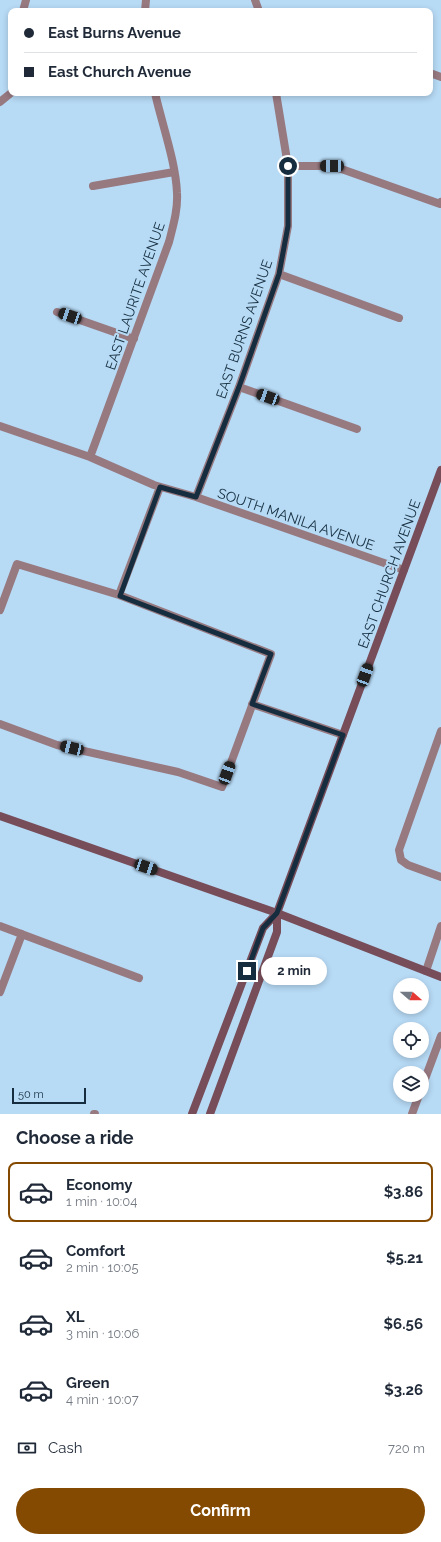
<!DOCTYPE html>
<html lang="en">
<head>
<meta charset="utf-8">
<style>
	body { margin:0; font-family:Raleway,sans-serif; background:#f6f6f7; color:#1f2937; height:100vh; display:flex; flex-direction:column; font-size:15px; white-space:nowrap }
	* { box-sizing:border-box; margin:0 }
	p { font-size:13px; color:#747a83 }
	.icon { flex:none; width:22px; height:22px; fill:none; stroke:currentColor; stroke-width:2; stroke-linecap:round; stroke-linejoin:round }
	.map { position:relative; height:1114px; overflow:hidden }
	.side { display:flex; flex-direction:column; background:#fff; flex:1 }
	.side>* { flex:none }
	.guide { position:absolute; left:8px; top:8px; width:425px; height:88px; border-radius:8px; box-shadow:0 2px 6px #0003; display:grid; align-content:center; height:88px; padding:0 16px; background:#fff }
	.needle { width:26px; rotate:110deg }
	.tools { position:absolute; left:393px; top:978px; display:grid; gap:8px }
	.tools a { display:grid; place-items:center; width:36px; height:36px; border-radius:50%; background:#fff; box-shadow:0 2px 6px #0003; font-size:20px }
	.scale { position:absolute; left:12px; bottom:10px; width:74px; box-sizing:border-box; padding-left:4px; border:2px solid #152d3e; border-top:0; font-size:11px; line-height:14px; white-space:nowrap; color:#152d3e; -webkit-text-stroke:3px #b7daf5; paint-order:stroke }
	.end { position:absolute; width:18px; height:18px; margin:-9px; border:5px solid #152d3e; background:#fff; box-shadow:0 0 0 2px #fff }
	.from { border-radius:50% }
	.bubble { position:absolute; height:28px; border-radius:14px; background:#fff; box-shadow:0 2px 6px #0003; font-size:13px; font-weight:700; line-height:28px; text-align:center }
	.car { position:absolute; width:12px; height:24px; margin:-12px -6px; border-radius:5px; box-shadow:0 0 3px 1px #0007; background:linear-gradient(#222 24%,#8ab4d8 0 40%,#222 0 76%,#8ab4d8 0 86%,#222 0) }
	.guide b { display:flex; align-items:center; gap:14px; height:38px; font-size:15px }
	.guide b+b { border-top:1px solid #e0e1e3 }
	.guide i { width:10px; height:10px; background:#1f2937 }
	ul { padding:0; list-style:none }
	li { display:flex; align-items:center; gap:12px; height:60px; margin:0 8px 6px; padding:0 8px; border:2px solid transparent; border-radius:8px }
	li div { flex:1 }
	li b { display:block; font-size:15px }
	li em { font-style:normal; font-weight:700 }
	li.current { border-color:#854a01 }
	li>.icon { width:36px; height:36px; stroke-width:1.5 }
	h2 { padding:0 16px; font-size:18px; line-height:48px }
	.pay { display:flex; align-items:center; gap:10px; height:44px; padding:0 16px; font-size:15px }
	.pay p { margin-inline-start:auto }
	.primary-button { display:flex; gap:8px; margin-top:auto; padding:8px 16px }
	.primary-button a { flex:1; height:46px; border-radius:24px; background:#854a01; color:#fff; font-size:16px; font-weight:700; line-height:46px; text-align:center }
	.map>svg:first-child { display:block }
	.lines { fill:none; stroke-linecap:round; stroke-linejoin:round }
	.street { stroke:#977980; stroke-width:8 }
	.secondary { stroke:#774d59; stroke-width:8 }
	.route { stroke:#152d3e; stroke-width:5 }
	.labels { text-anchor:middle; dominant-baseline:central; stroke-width:4; stroke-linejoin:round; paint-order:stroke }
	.street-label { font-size:14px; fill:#152d3e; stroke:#b7daf5 }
</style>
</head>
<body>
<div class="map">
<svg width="441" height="1114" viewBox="0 0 441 1114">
	<rect width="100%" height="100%" fill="#b7daf5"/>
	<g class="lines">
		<!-- street -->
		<path class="street" d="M255 0 259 11
			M23 11 26 0
			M145 11 146 0
			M430 73 441 77
			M0 102 11 93
			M288 166H333L440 204 441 202
			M93 186 174 172
			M279 274 399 318
			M57 312 134 339
			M239 387 357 429
			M0 426 90 457 154 485 196 497 404 570
			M90 457 169 242C173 226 178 210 177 193 176 163 162 124 155 93
			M196 497 239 387 279 274 288 226V166L276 93
			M119 595 160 487
			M0 610 17 564 119 595 271 654 222 787 178 772 57 745 0 724
			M252 704 343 735
			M441 731 399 850 401 860 408 865 441 877
			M0 926 139 978
			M426 971 441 926
			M0 992 22 934
			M422 1087 441 1036
			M94 1114H95
			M412 1114 419 1095"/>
		<!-- secondary -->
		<path class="secondary" d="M0 816 277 913 441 977
			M192 1114 263 928 277 913
			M210 1114 277 932V913L441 470"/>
	</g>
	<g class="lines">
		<!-- route -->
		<path class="route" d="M247 971 263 928 277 913 343 735 252 704 271 654 120 596 160 487 196 497 239 387 279 274 288 226V166"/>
	</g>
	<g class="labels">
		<!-- street labels -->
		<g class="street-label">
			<text transform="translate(135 296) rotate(-71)">EAST LAURITE AVENUE</text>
			<text transform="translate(244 329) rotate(-71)">EAST BURNS AVENUE</text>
			<text transform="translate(296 519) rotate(19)">SOUTH MANILA AVENUE</text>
			<text transform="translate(389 574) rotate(-70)">EAST CHURCH AVENUE</text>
		</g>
	</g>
</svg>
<div class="tools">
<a><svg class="needle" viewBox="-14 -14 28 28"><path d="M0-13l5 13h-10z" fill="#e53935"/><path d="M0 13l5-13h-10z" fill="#747a83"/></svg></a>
<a><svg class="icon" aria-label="locate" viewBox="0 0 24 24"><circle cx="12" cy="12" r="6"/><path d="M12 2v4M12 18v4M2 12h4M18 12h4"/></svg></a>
<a><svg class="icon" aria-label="layers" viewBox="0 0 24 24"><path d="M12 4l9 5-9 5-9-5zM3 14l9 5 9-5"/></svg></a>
</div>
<div class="scale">50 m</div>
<i class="end from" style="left:288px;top:166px"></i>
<i class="end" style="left:247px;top:971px"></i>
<div class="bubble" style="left:261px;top:957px;width:66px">2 min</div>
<i class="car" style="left:332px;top:166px;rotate:270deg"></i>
<i class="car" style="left:70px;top:316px;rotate:289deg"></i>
<i class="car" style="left:268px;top:397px;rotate:290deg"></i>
<i class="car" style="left:365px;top:675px;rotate:20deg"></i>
<i class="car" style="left:72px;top:748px;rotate:283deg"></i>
<i class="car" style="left:227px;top:773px;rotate:20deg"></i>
<i class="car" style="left:146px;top:867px;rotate:109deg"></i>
<div class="guide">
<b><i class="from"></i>East Burns Avenue</b>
<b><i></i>East Church Avenue</b>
</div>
</div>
<section class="side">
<h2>Choose a ride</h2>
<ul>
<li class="current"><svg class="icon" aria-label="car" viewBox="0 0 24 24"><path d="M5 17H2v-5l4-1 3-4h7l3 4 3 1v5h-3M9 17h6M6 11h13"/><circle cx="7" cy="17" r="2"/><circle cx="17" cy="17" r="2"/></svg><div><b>Economy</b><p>1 min · 10:04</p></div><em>$3.86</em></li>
<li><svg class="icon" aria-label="car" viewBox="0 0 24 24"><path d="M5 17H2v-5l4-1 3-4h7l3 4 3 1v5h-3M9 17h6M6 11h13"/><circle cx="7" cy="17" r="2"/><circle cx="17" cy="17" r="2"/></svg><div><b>Comfort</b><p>2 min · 10:05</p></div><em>$5.21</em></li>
<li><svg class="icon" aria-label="car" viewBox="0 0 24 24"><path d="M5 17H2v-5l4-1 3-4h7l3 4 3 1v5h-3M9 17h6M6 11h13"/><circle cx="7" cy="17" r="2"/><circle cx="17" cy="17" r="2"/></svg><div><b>XL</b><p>3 min · 10:06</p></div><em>$6.56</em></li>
<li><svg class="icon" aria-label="car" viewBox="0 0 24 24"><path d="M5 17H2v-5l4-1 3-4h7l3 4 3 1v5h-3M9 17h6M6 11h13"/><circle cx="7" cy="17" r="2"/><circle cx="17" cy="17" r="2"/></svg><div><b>Green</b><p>4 min · 10:07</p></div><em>$3.26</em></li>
</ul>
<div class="pay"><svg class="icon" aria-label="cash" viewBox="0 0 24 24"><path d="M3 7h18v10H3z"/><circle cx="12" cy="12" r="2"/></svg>Cash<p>720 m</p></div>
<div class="primary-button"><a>Confirm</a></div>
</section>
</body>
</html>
